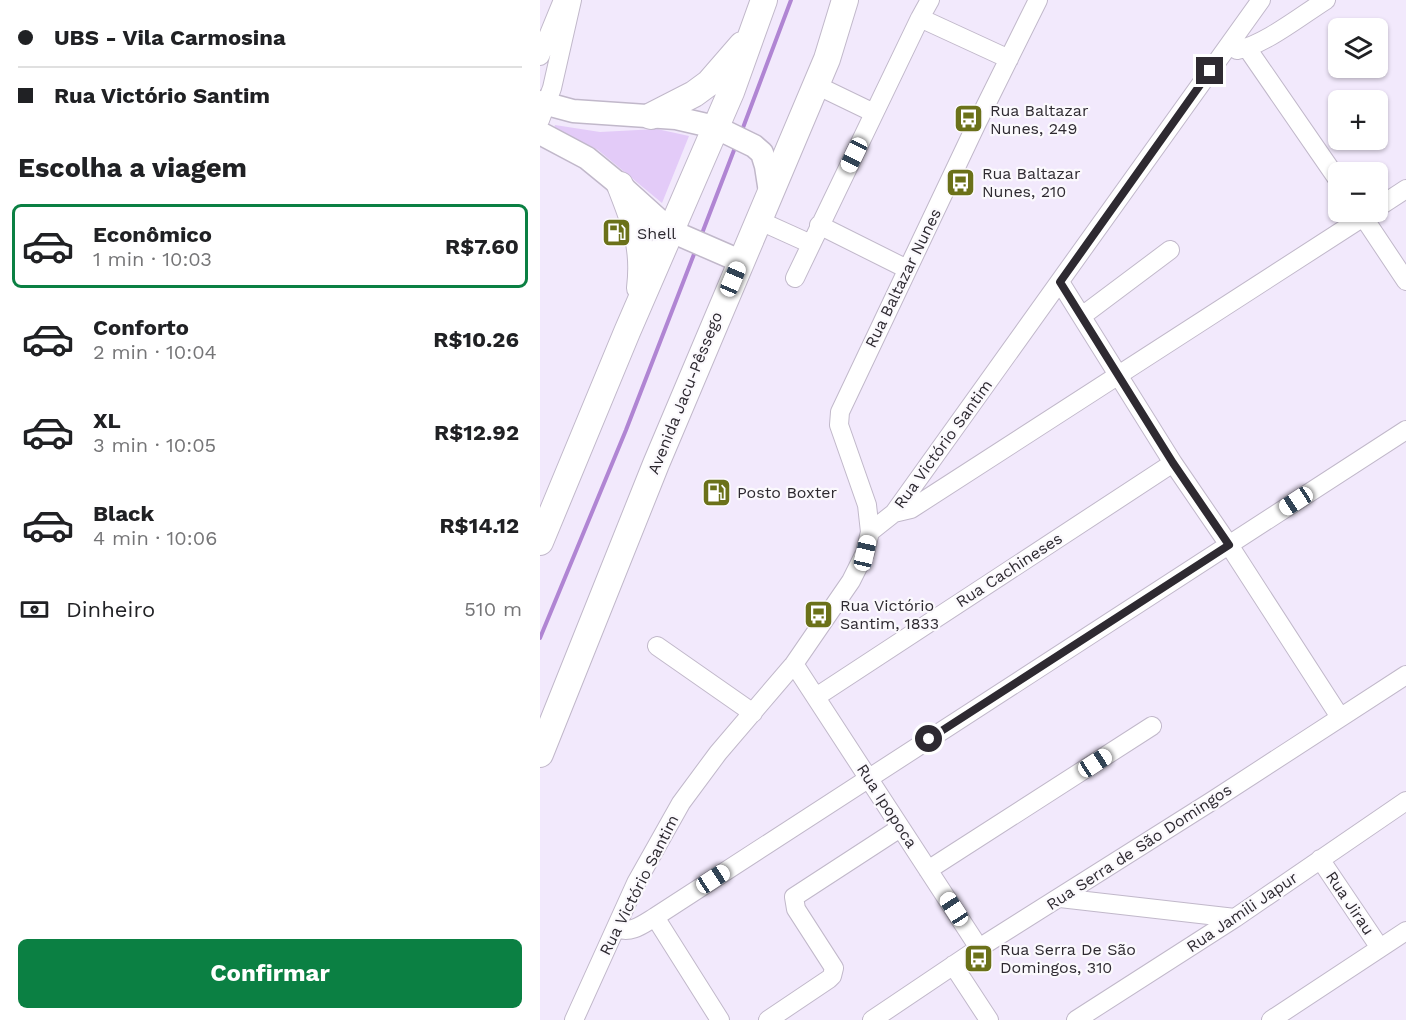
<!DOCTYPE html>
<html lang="pt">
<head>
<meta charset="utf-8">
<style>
	body { margin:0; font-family:"Work Sans",sans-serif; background:#f2f2f2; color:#202124; height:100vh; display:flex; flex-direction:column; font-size:22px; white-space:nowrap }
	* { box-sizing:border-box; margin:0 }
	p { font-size:20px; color:#757577 }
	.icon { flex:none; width:33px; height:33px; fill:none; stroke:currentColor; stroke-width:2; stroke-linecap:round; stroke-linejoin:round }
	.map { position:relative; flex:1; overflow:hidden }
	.side { display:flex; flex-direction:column; background:#fff; width:540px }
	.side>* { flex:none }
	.top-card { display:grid; align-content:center; height:132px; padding:0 18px; background:#fff }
	.buttons { position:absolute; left:788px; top:18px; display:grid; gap:12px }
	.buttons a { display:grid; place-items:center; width:60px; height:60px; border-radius:9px; background:#fff; box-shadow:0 2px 4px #0004; font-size:30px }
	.end { position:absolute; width:27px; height:27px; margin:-14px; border:8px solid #2e2a31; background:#fff; box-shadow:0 0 0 3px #fff }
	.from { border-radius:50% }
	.car { position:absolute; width:18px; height:36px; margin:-18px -9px; border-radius:8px; box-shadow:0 0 4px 2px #0007; background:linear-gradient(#fff 24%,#345 0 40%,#fff 0 76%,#345 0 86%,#fff 0) }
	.top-card b { display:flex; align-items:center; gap:21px; height:57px; font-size:22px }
	.top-card b+b { border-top:2px solid #e0e0e0 }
	.top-card i { width:15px; height:15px; background:#202124 }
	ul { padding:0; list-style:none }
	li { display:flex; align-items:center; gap:18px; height:84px; margin:0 12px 9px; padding:0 6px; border:3px solid transparent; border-radius:9px }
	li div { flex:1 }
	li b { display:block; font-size:22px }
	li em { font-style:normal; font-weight:700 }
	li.current { border-color:#0b8043 }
	li>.icon { width:54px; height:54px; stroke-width:1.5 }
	h2 { padding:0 18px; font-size:27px; line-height:72px }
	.pay { display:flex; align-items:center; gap:15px; height:66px; padding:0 18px; font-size:22px }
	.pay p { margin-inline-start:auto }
	.action { display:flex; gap:12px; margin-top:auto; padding:12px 18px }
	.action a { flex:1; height:69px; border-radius:9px; background:#0b8043; color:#fff; font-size:24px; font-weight:700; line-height:69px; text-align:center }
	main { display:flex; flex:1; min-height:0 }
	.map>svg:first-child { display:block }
	.green { fill:#e3cbf8 }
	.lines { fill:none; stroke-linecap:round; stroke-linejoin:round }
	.stream { stroke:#b085d3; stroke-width:4 }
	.minor-casing { stroke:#c1b8ca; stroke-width:20 }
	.major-casing { stroke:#c1b8ca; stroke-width:25 }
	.highway-casing { stroke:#c1b8ca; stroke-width:28 }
	.minor { stroke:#fff; stroke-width:18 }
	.major { stroke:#fff; stroke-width:22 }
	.highway { stroke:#fff; stroke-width:26 }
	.route { stroke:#2e2a31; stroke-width:8 }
	.labels { text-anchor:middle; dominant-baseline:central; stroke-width:4.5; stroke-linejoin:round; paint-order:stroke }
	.poi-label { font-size:16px; fill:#2e2a31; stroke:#fbf9fd; text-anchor:start }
	.street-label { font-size:16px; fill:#2e2a31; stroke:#fbf9fd }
</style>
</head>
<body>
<main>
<section class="side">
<div class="top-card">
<b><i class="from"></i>UBS - Vila Carmosina</b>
<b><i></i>Rua Victório Santim</b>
</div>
<h2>Escolha a viagem</h2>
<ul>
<li class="current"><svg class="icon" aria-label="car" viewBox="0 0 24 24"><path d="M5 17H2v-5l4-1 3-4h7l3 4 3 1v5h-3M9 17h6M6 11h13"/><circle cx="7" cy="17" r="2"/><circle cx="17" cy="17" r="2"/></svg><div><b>Econômico</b><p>1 min · 10:03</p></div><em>R$7.60</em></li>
<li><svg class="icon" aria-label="car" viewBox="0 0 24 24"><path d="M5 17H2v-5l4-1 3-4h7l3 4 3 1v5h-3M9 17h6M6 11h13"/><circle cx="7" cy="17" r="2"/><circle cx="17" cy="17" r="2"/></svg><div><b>Conforto</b><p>2 min · 10:04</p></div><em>R$10.26</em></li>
<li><svg class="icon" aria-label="car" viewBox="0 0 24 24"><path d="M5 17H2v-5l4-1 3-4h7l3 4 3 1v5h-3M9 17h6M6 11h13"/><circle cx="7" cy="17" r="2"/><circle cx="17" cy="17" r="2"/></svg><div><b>XL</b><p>3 min · 10:05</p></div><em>R$12.92</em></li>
<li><svg class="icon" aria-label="car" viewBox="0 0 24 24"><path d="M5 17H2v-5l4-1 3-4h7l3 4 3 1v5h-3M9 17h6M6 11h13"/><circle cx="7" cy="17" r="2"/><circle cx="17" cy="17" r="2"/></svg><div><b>Black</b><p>4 min · 10:06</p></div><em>R$14.12</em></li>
</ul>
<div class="pay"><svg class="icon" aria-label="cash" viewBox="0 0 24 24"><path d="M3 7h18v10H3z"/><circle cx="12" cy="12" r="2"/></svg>Dinheiro<p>510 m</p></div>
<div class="action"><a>Confirmar</a></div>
</section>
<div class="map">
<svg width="866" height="1020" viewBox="0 0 866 1020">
	<rect width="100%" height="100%" fill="#f2e9fc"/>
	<!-- green -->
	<path class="green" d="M15 125 60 132 117 129 149 136 122 203 58 150 14 128Z"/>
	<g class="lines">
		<!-- stream -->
		<path class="stream" d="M201 133 251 0
			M161 236 196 145
			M0 638 86 430 156 249"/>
		<defs>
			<path id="minor" d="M390 0 380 18 469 59
				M707 48 798 180
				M697 50C723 46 762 15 786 0
				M0 56 23 0
				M276 85 334 113
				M0 120 12 88 32 0
				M837 208 866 189
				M820 212 866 281
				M218 220 271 244
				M279 225 367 269
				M255 278 380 18
				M520 282 633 463 689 545 800 717
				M542 316 630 250
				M354 513 371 509 831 212
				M330 532 327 505 299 425 300 412 436 125 498 0
				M117 646 213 713
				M254 664 439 948
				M276 697 633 463
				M780 859 840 948
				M388 870 612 726
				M520 898 695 918
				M115 917 180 1020
				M76 928C91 934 102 925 115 917L866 430
				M413 965 449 1020
				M34 1020 96 883 141 803 178 753 254 664 311 581 325 553 330 532 354 513 721 0
				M228 1020 289 979 292 976 294 968 256 909 254 897 360 828
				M332 1020 439 948 672 801 866 675
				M536 1020 695 918 866 801
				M731 1020 866 931"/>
			<path id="major" d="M0 102 33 111 136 118 175 127 214 146 222 153 226 166 230 192
				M0 133 47 158 80 185 131 231 200 261"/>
			<path id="highway" d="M111 116 154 94 169 83 202 45
				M80 185C95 223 105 247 100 288
				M0 542 87 332 191 92 224 0
				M0 754 116 464 287 59 305 0"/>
		</defs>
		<!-- minor casing -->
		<use href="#minor" class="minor-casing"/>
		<!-- major casing -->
		<use href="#major" class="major-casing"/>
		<!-- highway casing -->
		<use href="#highway" class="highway-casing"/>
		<!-- minor -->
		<use href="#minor" class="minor"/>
		<!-- major -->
		<use href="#major" class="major"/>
		<!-- highway -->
		<use href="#highway" class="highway"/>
	</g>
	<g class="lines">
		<!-- route -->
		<path class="route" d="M389 739 689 545 633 463 520 282 670 71"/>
	</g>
	<!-- icons -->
	<defs>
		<symbol id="bus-square" viewBox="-11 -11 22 22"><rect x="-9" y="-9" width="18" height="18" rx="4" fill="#6b7119" stroke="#fbf9fd"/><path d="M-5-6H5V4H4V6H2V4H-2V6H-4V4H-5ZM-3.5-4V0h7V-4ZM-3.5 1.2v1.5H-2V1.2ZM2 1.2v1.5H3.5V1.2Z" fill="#fff"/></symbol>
		<symbol id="fuel-square" viewBox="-11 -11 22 22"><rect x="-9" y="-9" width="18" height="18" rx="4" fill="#6b7119" stroke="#fbf9fd"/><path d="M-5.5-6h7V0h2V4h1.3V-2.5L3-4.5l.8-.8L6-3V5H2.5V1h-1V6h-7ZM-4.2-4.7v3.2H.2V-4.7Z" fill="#fff"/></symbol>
	</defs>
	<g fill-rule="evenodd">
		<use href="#bus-square" x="412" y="102" width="33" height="33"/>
		<use href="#bus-square" x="404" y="166" width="33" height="33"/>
		<use href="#fuel-square" x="60" y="216" width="33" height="33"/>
		<use href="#fuel-square" x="160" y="476" width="33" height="33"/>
		<use href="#bus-square" x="262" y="598" width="33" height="33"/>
		<use href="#bus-square" x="422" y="942" width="33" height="33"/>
	</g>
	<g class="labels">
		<!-- poi labels -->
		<g class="poi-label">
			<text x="450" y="110">Rua Baltazar<tspan x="450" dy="18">Nunes, 249</tspan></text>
			<text x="442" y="173">Rua Baltazar<tspan x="442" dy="18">Nunes, 210</tspan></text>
			<text x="97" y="233">Shell</text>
			<text x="197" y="492">Posto Boxter</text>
			<text x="300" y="605">Rua Victório<tspan x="300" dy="18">Santim, 1833</tspan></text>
			<text x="460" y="949">Rua Serra De São<tspan x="460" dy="18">Domingos, 310</tspan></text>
		</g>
		<!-- street labels -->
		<g class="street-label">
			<text transform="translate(363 278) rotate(-64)">Rua Baltazar Nunes</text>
			<text transform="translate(145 393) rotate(-68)">Avenida Jacu-Pêssego</text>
			<text transform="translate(403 444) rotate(-54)">Rua Victório Santim</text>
			<text transform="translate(469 570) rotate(-33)">Rua Cachineses</text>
			<text transform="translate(347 806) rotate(57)">Rua Ipopoca</text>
			<text transform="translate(599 847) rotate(-33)">Rua Serra de São Domingos</text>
			<text transform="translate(99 885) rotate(-63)">Rua Victório Santim</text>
			<text transform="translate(810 903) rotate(56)">Rua Jirau</text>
			<text transform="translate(702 912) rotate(-34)">Rua Jamili Japur</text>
		</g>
	</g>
</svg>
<div class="buttons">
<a><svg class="icon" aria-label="layers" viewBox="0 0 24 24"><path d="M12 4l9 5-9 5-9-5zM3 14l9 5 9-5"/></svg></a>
<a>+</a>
<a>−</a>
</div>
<i class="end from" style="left:389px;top:739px"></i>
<i class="end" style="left:670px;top:71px"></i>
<i class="car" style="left:314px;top:155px;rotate:206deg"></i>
<i class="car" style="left:193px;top:279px;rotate:23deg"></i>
<i class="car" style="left:756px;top:501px;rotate:237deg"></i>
<i class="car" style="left:325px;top:553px;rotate:13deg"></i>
<i class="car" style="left:555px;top:763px;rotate:57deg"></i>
<i class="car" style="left:173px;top:879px;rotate:57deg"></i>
<i class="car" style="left:414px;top:909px;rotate:327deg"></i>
</div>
</main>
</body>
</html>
